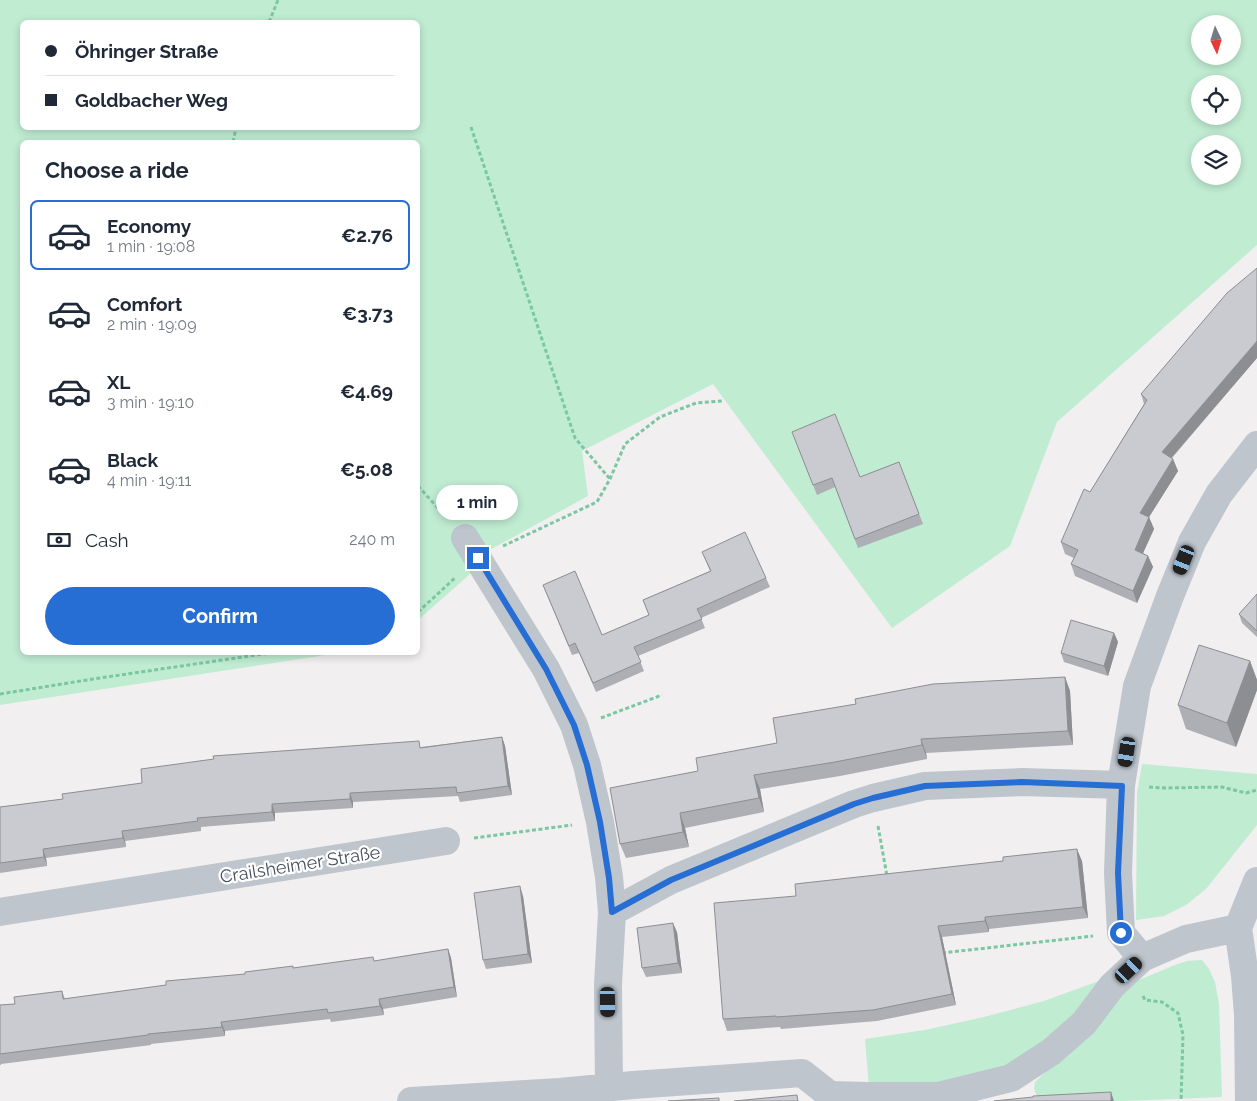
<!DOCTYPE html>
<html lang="en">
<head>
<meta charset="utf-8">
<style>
	body { margin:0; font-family:Raleway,sans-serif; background:#f2f2f3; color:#1f2937; height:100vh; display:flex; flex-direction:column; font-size:19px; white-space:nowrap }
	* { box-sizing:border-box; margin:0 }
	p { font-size:16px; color:#747a83 }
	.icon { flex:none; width:28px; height:28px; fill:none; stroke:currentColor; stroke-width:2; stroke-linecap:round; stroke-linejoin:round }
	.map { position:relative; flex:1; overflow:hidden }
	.panel { position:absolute; left:20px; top:140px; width:400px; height:515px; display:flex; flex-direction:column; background:#fff; border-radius:8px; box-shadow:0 2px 8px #0003 }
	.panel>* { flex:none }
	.banner { position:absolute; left:20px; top:20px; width:400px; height:110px; border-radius:8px; box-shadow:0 2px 8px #0003; display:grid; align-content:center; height:110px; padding:0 25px; background:#fff }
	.needle { width:32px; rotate:176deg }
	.fabs { position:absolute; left:1191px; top:15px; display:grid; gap:10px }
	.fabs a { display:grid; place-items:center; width:50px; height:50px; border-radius:50%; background:#fff; box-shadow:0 2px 8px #0003; font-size:25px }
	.end { position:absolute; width:22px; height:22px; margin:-11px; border:6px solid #266dd4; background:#fff; box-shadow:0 0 0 2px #fff }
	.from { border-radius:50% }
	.bubble { position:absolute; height:35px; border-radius:18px; background:#fff; box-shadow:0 2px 8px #0003; font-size:16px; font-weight:700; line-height:35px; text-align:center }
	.car { position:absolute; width:15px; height:30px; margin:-15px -8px; border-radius:6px; box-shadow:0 0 4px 1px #0007; background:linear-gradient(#222 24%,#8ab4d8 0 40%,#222 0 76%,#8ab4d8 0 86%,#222 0) }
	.banner b { display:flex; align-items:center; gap:18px; height:48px; font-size:19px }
	.banner b+b { border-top:1px solid #e0e1e3 }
	.banner i { width:12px; height:12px; background:#1f2937 }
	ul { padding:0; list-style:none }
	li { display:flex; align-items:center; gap:15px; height:70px; margin:0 10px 8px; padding:0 15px; border:2px solid transparent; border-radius:8px }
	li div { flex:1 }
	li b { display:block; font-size:19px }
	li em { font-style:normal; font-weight:700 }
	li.current { border-color:#266dd4 }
	li>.icon { width:45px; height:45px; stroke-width:1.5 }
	h2 { padding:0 25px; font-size:22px; line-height:60px }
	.pay { display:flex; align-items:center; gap:12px; height:55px; padding:0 25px; font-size:19px }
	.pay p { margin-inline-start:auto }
	.button { display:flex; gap:10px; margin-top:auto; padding:10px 25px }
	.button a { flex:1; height:58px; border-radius:30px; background:#266dd4; color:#fff; font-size:20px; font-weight:700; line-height:58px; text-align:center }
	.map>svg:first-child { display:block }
	.green { fill:#c0ecd2; fill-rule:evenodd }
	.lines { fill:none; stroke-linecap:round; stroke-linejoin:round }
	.path { stroke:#7ac7a3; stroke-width:3; stroke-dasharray:4 2.5; stroke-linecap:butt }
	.minor { stroke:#bec5cd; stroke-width:28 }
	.wall { fill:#adafb4 }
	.shaded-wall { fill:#8d8e92 }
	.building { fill:#c9cbd1; stroke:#8d8e92 }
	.route { stroke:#266dd4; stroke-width:6 }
	.labels { text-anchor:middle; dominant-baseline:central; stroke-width:4.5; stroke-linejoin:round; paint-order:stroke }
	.street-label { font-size:18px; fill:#48515b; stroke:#fff }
</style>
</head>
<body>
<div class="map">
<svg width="1257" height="1101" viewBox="0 0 1257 1101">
	<rect width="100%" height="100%" fill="#f1efef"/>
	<!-- green -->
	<path class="green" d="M0 0H1257V245L1057 422 1010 546 892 628 713 384 582 451 588 496 486 552 469 575 418 620V142H22V652L339 653 0 705ZM22 22H418V128H22ZM1200 24H1232V56H1200ZM1200 84H1232V116H1200ZM1200 144H1232V176H1200Z
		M1142 764 1257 774V825L1206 889 1186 905 1164 916 1136 920 1137 793Z
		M1202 960 1209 969 1215 982 1219 1004 1222 1097 1124 1101H1044L1040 1099 1036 1094 1034 1088 1035 1082 1057 1061 1127 985 1175 965 1187 961Z
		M1099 981 1092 995 1055 1037 989 1080 869 1088 865 1039 925 1030 984 1017 1044 1001Z"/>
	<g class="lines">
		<!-- path -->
		<path class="path" d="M269 22 278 0
			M471 127 575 438 610 479
			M233 142 236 128
			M418 486 446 517
			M503 546 597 502 610 479 625 444 660 417 696 403 722 401
			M418 612 456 577
			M0 694 93 679 277 652
			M601 718 662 695
			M1149 787 1165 788 1222 787 1246 793 1257 790
			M878 826 887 876
			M474 838 572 825
			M942 953 1093 936
			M1143 996 1145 1000 1162 1002 1178 1013 1183 1035 1181 1101"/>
		<!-- minor -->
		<path class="minor" d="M465 538 546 669 574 725 587 765 600 822 609 877 612 912 608 985 609 1087
			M0 912 446 841
			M612 912 671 880 854 804 873 798 925 786 1022 782 1121 785
			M1142 958 1121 933 1118 873 1121 785 1137 686 1170 596 1192 542 1219 494 1257 445
			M411 1101 560 1092 633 1085 802 1073 830 1095 868 1096H938L1011 1078 1051 1052 1084 1023 1112 986 1142 958 1186 939 1238 928
			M1249 1101 1248 1015 1245 976 1238 928 1257 881"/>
	</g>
	<!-- wall -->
	<path class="wall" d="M1257 358 1172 458 1173 459 1178 471 1149 517 1154 529 1143 553 1148 556 1153 567 1137 603 1075 576 1071 564 1074 558 1065 554 1061 542 1090 492 1144 404 1141 394Z
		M792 432 860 477 899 462 923 524 858 548 835 487 817 495Z
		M702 552 766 578 770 587 701 618 705 628 638 656 644 671 596 692 579 653 572 655 543 585 602 635 649 615 643 600 710 571Z
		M1257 594V637L1242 623 1239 614Z
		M1114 633 1118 642 1108 676 1064 662 1061 653Z
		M1250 661 1257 680V690L1236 747 1186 729 1178 705Z
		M1065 677 1070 691 1073 745 926 753 927 759 840 776 760 789 764 812 685 828 689 847 626 858 620 844 698 771 777 743 856 704Z
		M502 737 505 746 512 795 460 802 458 796 353 802V808L275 813V821L201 827V831L125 841 126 847 46 858 47 866 0 873V807L63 799 421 747Z
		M1082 861 1088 918 989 929V932L942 937 956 1005 877 1021 781 1029 780 1027 727 1031 723 1019 796 896Z
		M523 896 532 963 486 969 483 960Z
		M677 932 682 973 646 977 642 968Z
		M448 949 451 958 457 997 383 1009 384 1015 331 1022 330 1019 225 1031V1036L151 1044V1045L1 1064V1065H0V1005L15 1004 62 991 65 999 294 968 375 961Z"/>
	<!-- shaded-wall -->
	<path class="shaded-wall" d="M1257 341V358L1166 464 1162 452Z
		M1173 459 1178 471 1144 525 1140 513Z
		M1149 517 1154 529 1139 562 1135 550Z
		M1148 556 1153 567 1137 603 1133 591Z
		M1114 633 1118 642 1108 676 1104 666Z
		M1250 661 1257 680V690L1236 747 1227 723Z
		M1065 677 1070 691 1073 745 1068 731Z
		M502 737 505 746 512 795 508 786Z
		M921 739 926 753 927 759 922 745Z
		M754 775 760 789 764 812 759 798Z
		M350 793 353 802V808L350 799Z
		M272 804 275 813V821L272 812Z
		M680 813 685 828 689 847 683 832Z
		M122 831 125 841 126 847 123 838Z
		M43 849 46 858 47 866 44 857Z
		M1077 849 1082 861 1088 918 1083 907Z
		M520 886 523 896 532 963 528 954Z
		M985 917 989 929V932L985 921Z
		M673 923 677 932 682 973 678 963Z
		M938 926 942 937 956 1005 952 994Z
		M448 949 451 958 457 997 454 987Z
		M379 999 383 1009 384 1015 380 1006Z
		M221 1022 225 1031V1036L222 1027Z
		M1111 1092 1114 1101H1111Z"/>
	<!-- building -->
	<path class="building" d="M1257 268V341L1162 452 1173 459 1140 513 1149 517 1135 550 1148 556 1133 591 1071 564 1078 550 1061 542 1084 489 1090 492 1147 400 1141 394 1227 293Z
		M835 414 860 477 899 462 919 514 855 539 832 478 813 485 792 432Z
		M745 532 766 578 697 609 702 619 634 647 641 662 593 683 575 643 569 646 543 585 575 571 602 635 649 615 643 600 711 571 702 552Z
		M1257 594V631L1239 614Z
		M1071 620 1114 633 1104 666 1061 653Z
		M1199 645 1250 661 1227 723 1178 705Z
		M1065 677 1068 731 921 739 922 745 835 762 754 775 759 798 680 813 683 832 620 844 610 788 698 771 696 758 777 743 773 718 856 704 855 699 933 684Z
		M502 737 508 786 457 793 456 787 350 793V799L272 804V812L197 818 198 821 122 831 123 838 43 849 44 857 0 863V807L63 799 62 794 142 783 141 769 214 759 213 756 419 741 420 748Z
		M1077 849 1083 907 985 917V921L938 926 952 994 873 1010 776 1017V1016L723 1019 714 903 796 896 795 884 1003 861V857Z
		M520 886 528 954 483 960 474 893Z
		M673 923 678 963 642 968 637 928Z
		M448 949 454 987 379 999 380 1006 328 1013 327 1009 221 1022 222 1027 148 1034V1035L0 1054V1005L15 1004 14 997 62 991 63 999 166 985V981L245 974V972L293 966V968L373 957 374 961Z
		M1111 1092V1101H994L1033 1097V1096Z
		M797 1095 798 1101H734Z
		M719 1098V1101H668Z"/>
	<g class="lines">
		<!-- route -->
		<path class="route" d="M478 558 546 669 574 725 587 765 600 822 609 878 612 912 671 880 854 804 873 798 925 786 1022 782 1122 786 1118 873 1121 933"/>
	</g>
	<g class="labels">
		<!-- street labels -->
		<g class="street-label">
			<text transform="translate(300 864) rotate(-9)">Crailsheimer Straße</text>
		</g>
	</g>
</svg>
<div class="fabs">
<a><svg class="needle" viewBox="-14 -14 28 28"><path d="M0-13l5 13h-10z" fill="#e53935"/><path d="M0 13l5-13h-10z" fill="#747a83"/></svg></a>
<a><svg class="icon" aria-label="locate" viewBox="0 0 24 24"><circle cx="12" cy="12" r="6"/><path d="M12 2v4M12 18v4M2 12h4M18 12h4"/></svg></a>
<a><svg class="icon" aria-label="layers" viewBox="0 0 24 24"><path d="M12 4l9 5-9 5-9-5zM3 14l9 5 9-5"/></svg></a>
</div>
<i class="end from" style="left:1121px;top:933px"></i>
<i class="end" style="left:478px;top:558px"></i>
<div class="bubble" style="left:436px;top:485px;width:82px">1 min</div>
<i class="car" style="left:1184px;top:560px;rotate:202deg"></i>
<i class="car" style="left:1127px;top:752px;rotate:189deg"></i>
<i class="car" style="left:1129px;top:970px;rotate:47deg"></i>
<i class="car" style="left:608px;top:1002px;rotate:179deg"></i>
<div class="banner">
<b><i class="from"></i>Öhringer Straße</b>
<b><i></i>Goldbacher Weg</b>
</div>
<section class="panel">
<h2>Choose a ride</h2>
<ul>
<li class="current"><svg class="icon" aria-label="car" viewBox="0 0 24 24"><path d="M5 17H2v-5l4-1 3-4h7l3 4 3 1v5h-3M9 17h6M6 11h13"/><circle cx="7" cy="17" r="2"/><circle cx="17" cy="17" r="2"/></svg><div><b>Economy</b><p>1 min · 19:08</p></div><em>€2.76</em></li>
<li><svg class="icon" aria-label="car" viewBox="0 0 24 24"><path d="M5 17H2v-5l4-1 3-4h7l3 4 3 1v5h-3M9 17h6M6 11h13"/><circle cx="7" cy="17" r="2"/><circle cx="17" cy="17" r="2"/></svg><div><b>Comfort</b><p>2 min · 19:09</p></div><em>€3.73</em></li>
<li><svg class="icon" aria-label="car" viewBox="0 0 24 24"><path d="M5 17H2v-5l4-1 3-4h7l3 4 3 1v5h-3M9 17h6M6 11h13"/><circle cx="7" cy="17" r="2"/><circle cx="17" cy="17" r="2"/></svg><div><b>XL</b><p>3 min · 19:10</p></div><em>€4.69</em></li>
<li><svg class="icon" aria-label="car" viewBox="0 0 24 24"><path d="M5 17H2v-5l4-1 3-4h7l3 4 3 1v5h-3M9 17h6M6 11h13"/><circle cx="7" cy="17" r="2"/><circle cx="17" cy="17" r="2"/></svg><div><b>Black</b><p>4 min · 19:11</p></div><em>€5.08</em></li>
</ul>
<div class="pay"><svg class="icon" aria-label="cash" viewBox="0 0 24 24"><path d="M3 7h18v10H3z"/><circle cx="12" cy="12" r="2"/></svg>Cash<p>240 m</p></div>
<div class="button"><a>Confirm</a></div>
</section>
</div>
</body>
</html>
